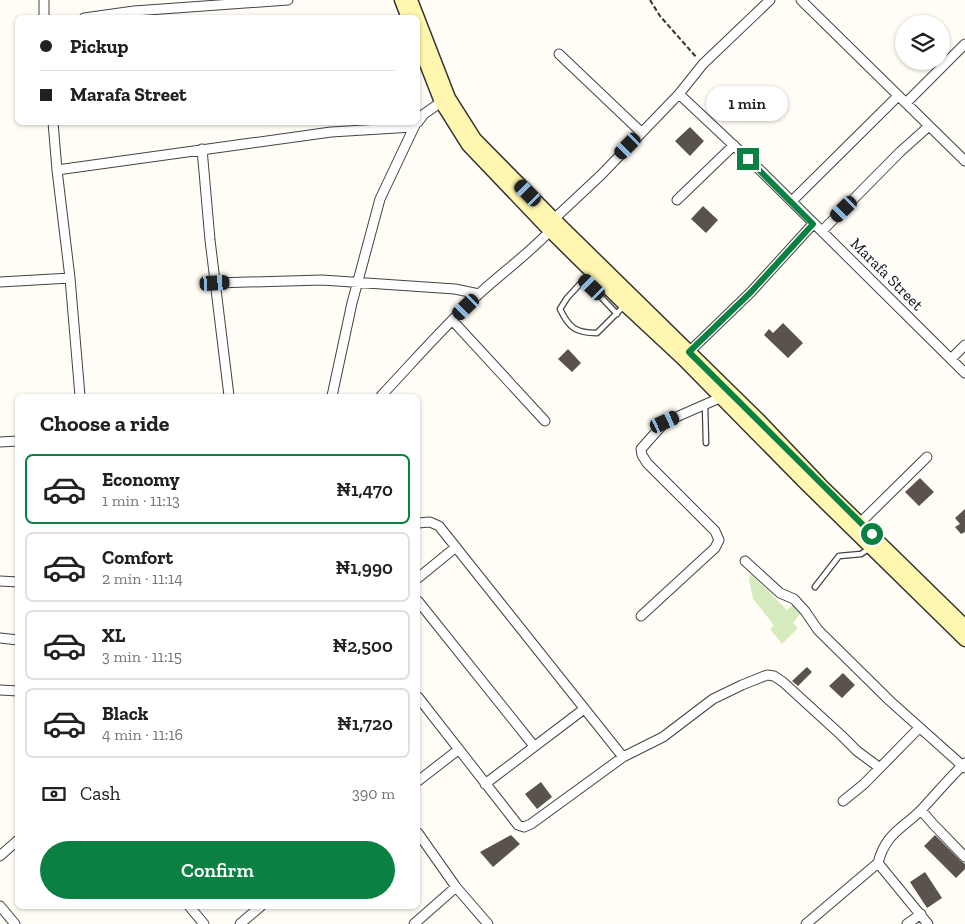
<!DOCTYPE html>
<html lang="en">
<head>
<meta charset="utf-8">
<style>
	body { margin:0; font-family:"Zilla Slab",serif; background:#f6f6f6; color:#202124; height:100vh; display:flex; flex-direction:column; font-size:19px; white-space:nowrap }
	* { box-sizing:border-box; margin:0 }
	p { font-size:16px; color:#757577 }
	.icon { flex:none; width:28px; height:28px; fill:none; stroke:currentColor; stroke-width:2; stroke-linecap:round; stroke-linejoin:round }
	.map { position:relative; flex:1; overflow:hidden }
	.drawer { position:absolute; left:15px; top:394px; width:405px; height:515px; display:flex; flex-direction:column; background:#fff; border-radius:8px; box-shadow:0 1px 4px #0004 }
	.drawer>* { flex:none }
	.guide { position:absolute; left:15px; top:15px; width:405px; height:110px; border-radius:8px; box-shadow:0 1px 4px #0004; display:grid; align-content:center; height:110px; padding:0 25px; background:#fff }
	.tools { position:absolute; left:895px; top:15px; display:grid; gap:10px }
	.tools a { display:grid; place-items:center; width:55px; height:55px; border-radius:50%; background:#fff; box-shadow:0 1px 4px #0004; font-size:25px }
	.end { position:absolute; width:22px; height:22px; margin:-11px; border:6px solid #0b8043; background:#fff; box-shadow:0 0 0 2px #fff }
	.from { border-radius:50% }
	.bubble { position:absolute; height:35px; border-radius:18px; background:#fff; box-shadow:0 1px 4px #0004; font-size:16px; font-weight:600; line-height:35px; text-align:center }
	.car { position:absolute; width:15px; height:30px; margin:-15px -8px; border-radius:6px; box-shadow:0 0 4px 1px #0007; background:linear-gradient(#222 24%,#8ab4d8 0 40%,#222 0 76%,#8ab4d8 0 86%,#222 0) }
	.guide b { display:flex; align-items:center; gap:18px; height:48px; font-size:19px }
	.guide b+b { border-top:1px solid #e0e0e0 }
	.guide i { width:12px; height:12px; background:#202124 }
	ul { padding:0; list-style:none }
	li { display:flex; align-items:center; gap:15px; height:70px; margin:0 10px 8px; padding:0 15px; border:2px solid #e0e0e0; border-radius:8px }
	li div { flex:1 }
	li b { display:block; font-size:19px }
	li em { font-style:normal; font-weight:600 }
	li.active { border-color:#0b8043 }
	li>.icon { width:45px; height:45px; stroke-width:1.5 }
	h2 { padding:0 25px; font-size:22px; line-height:60px }
	.pay { display:flex; align-items:center; gap:12px; height:55px; padding:0 25px; font-size:19px }
	.pay p { margin-inline-start:auto }
	.primary-button { display:flex; gap:10px; margin-top:auto; padding:10px 25px }
	.primary-button a { flex:1; height:58px; border-radius:30px; background:#0b8043; color:#fff; font-size:20px; font-weight:600; line-height:58px; text-align:center }
	.map>svg:first-child { display:block }
	.green { fill:#d5ebbd }
	.building { fill:#5a524d }
	.lines { fill:none; stroke-linecap:round; stroke-linejoin:round }
	.lane-casing { stroke:#444; stroke-width:7 }
	.street-casing { stroke:#444; stroke-width:11 }
	.secondary-casing { stroke:#333; stroke-width:15 }
	.path { stroke:#333; stroke-width:2; stroke-dasharray:5 2.5; stroke-linecap:butt }
	.lane { stroke:#fff; stroke-width:4.5 }
	.street { stroke:#fff; stroke-width:9 }
	.secondary { stroke:#fff6b0; stroke-width:12 }
	.route { stroke:#0b8043; stroke-width:6 }
	.labels { text-anchor:middle; dominant-baseline:central; stroke-width:5; stroke-linejoin:round; paint-order:stroke }
	.street-label { font-size:16px; fill:#111; stroke:#fff }
</style>
</head>
<body>
<div class="map">
<svg width="965" height="924" viewBox="0 0 965 924">
	<rect width="100%" height="100%" fill="#fffdf5"/>
	<!-- green -->
	<path class="green" d="M751 574 787 610 796 602 803 610 793 623 798 628 782 644 770 629 774 625 753 599 749 579Z"/>
	<!-- building -->
	<path class="building" d="M690 127 704 141 690 156 675 141Z
		M703 206 718 220 706 233 691 219Z
		M783 323 803 343 788 358 764 335 769 329 773 333Z
		M568 349 581 363 572 372 558 359Z
		M920 478 934 492 919 506 905 492Z
		M965 509V532L961 534 955 527 960 524 955 518Z
		M807 667 812 672 798 686 792 681Z
		M843 673 855 685 842 698 829 686Z
		M541 782 552 797 537 809 525 794Z
		M511 835 520 844 493 867 480 852Z
		M935 835 961 861 965 864V869L956 878 924 846Z
		M925 872 942 898 927 908 910 882Z"/>
	<g class="lines">
		<defs>
			<path id="lane" d="M590 273 567 298 560 309C569 328 576 333 597 333L624 306
				M584 279 617 314
				M705 406 706 443
				M815 587 839 556 861 554 870 548"/>
			<path id="street" d="M44 0V18
				M801 0 965 161
				M84 18 134 11 288 0
				M559 54 641 132
				M679 94 762 172 965 373
				M906 103 965 44
				M53 122 57 170 70 278 80 396
				M418 122 424 114 444 100
				M202 149 210 240 229 396
				M57 170 331 132 413 127
				M677 200 734 145
				M792 201 898 96
				M554 219 601 175 679 94 703 64 770 0
				M822 231 900 152 929 126
				M0 282 70 278
				M215 283 322 280 455 289 479 294
				M452 320 545 421
				M689 352 751 292 813 224
				M951 359 965 345
				M332 396 352 303 380 199 416 123
				M381 396C413 362 444 326 479 294 502 273 528 254 550 231
				M0 442 18 441
				M418 523 430 522 439 526 623 757
				M860 523 927 457
				M745 561 780 593 794 599 805 611 818 630 890 701 965 768
				M418 578 456 547
				M0 581 18 582
				M418 601 534 746
				M641 616 715 548 719 540 715 531 647 463 642 455 641 449 665 422 722 397
				M0 638 18 640
				M0 690 18 691
				M418 697 518 825 524 827 531 824 623 757 663 737 713 699 742 685 767 675 774 676 783 682 841 735 857 751 880 768
				M418 781 458 750
				M485 784 584 709
				M843 801 864 784 919 728
				M921 810 933 824 965 857
				M418 833 456 887 488 924
				M0 856 18 840
				M878 863 928 924
				M0 906 15 924
				M189 906 204 924
				M240 924 261 906
				M414 924 456 887
				M806 924 878 863C886 832 903 829 923 808 937 793 950 777 965 763
				M907 924 921 914"/>
			<path id="secondary" d="M401 0 408 18
				M411 0 449 98 475 139 554 219 757 418 821 485 965 626
				M418 43 441 102 468 145 550 231 625 305 683 359 805 483 965 640"/>
		</defs>
		<!-- lane casing -->
		<use href="#lane" class="lane-casing"/>
		<!-- street casing -->
		<use href="#street" class="street-casing"/>
		<!-- secondary casing -->
		<use href="#secondary" class="secondary-casing"/>
		<!-- path -->
		<path class="path" d="M650 0 660 16 697 58"/>
		<!-- lane -->
		<use href="#lane" class="lane"/>
		<!-- street -->
		<use href="#street" class="street"/>
		<!-- secondary -->
		<use href="#secondary" class="secondary"/>
	</g>
	<g class="lines">
		<!-- route -->
		<path class="route" d="M748 159 813 224 751 292 689 352 872 534"/>
	</g>
	<g class="labels">
		<!-- street labels -->
		<g class="street-label">
			<text transform="translate(887 274) rotate(45)">Marafa Street</text>
		</g>
	</g>
</svg>
<div class="tools">
<a><svg class="icon" aria-label="layers" viewBox="0 0 24 24"><path d="M12 4l9 5-9 5-9-5zM3 14l9 5 9-5"/></svg></a>
</div>
<i class="end from" style="left:872px;top:534px"></i>
<i class="end" style="left:748px;top:159px"></i>
<div class="bubble" style="left:706px;top:86px;width:82px">1 min</div>
<i class="car" style="left:628px;top:146px;rotate:224deg"></i>
<i class="car" style="left:528px;top:193px;rotate:315deg"></i>
<i class="car" style="left:844px;top:209px;rotate:226deg"></i>
<i class="car" style="left:215px;top:283px;rotate:87deg"></i>
<i class="car" style="left:592px;top:287px;rotate:314deg"></i>
<i class="car" style="left:466px;top:307px;rotate:226deg"></i>
<i class="car" style="left:665px;top:422px;rotate:65deg"></i>
<div class="guide">
<b><i class="from"></i>Pickup</b>
<b><i></i>Marafa Street</b>
</div>
<section class="drawer">
<h2>Choose a ride</h2>
<ul>
<li class="active"><svg class="icon" aria-label="car" viewBox="0 0 24 24"><path d="M5 17H2v-5l4-1 3-4h7l3 4 3 1v5h-3M9 17h6M6 11h13"/><circle cx="7" cy="17" r="2"/><circle cx="17" cy="17" r="2"/></svg><div><b>Economy</b><p>1 min · 11:13</p></div><em>₦1,470</em></li>
<li><svg class="icon" aria-label="car" viewBox="0 0 24 24"><path d="M5 17H2v-5l4-1 3-4h7l3 4 3 1v5h-3M9 17h6M6 11h13"/><circle cx="7" cy="17" r="2"/><circle cx="17" cy="17" r="2"/></svg><div><b>Comfort</b><p>2 min · 11:14</p></div><em>₦1,990</em></li>
<li><svg class="icon" aria-label="car" viewBox="0 0 24 24"><path d="M5 17H2v-5l4-1 3-4h7l3 4 3 1v5h-3M9 17h6M6 11h13"/><circle cx="7" cy="17" r="2"/><circle cx="17" cy="17" r="2"/></svg><div><b>XL</b><p>3 min · 11:15</p></div><em>₦2,500</em></li>
<li><svg class="icon" aria-label="car" viewBox="0 0 24 24"><path d="M5 17H2v-5l4-1 3-4h7l3 4 3 1v5h-3M9 17h6M6 11h13"/><circle cx="7" cy="17" r="2"/><circle cx="17" cy="17" r="2"/></svg><div><b>Black</b><p>4 min · 11:16</p></div><em>₦1,720</em></li>
</ul>
<div class="pay"><svg class="icon" aria-label="cash" viewBox="0 0 24 24"><path d="M3 7h18v10H3z"/><circle cx="12" cy="12" r="2"/></svg>Cash<p>390 m</p></div>
<div class="primary-button"><a>Confirm</a></div>
</section>
</div>
</body>
</html>
